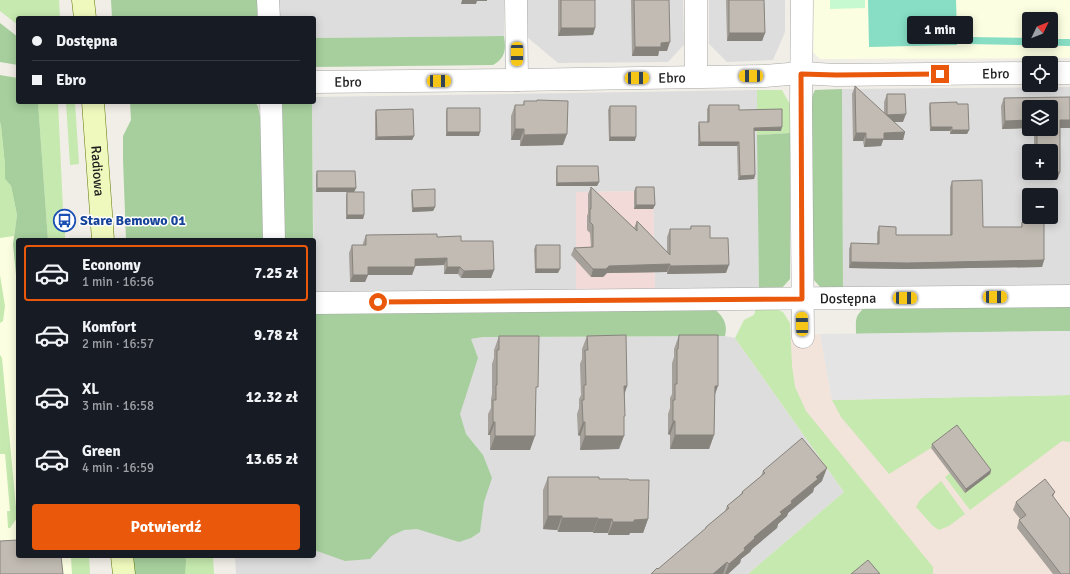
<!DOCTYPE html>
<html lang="pl">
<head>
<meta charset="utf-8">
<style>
	body { margin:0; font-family:Signika,sans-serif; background:#242831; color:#f1f3f6; height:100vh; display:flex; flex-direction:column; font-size:15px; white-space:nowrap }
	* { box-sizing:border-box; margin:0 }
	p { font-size:13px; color:#9ea1a6 }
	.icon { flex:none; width:22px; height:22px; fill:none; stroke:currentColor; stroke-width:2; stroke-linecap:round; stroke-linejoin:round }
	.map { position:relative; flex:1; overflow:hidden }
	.drawer { position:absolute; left:16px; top:238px; width:300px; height:320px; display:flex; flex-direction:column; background:#171b24; border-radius:4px; box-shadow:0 2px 10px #0003 }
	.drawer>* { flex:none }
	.banner { position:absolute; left:16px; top:16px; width:300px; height:88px; border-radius:4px; box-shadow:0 2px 10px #0003; display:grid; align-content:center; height:88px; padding:0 16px; background:#171b24 }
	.needle { width:26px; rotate:47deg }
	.controls { position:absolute; left:1022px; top:12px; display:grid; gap:8px }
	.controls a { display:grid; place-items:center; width:36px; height:36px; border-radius:4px; background:#171b24; box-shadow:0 2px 10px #0003; font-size:20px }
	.end { position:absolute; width:18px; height:18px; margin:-9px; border:5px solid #ea580c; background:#fff; box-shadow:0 0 0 2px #fff }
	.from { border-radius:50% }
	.bubble { position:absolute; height:28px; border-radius:4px; background:#171b24; box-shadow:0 2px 10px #0003; font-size:13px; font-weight:700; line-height:28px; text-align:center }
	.car { position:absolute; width:12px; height:24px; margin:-12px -6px; border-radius:5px; box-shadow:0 0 3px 1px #0007; background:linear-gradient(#f5c518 24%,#345 0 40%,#f5c518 0 76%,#345 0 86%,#f5c518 0) }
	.banner b { display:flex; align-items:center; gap:14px; height:38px; font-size:15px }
	.banner b+b { border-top:1px solid #363941 }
	.banner i { width:10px; height:10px; background:#f1f3f6 }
	ul { padding:7px 0 0; list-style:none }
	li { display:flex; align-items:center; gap:12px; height:56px; margin:0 8px 6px; padding:0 8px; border:2px solid transparent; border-radius:4px }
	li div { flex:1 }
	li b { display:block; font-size:15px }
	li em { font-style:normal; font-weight:700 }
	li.selected { border-color:#ea580c }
	li>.icon { width:36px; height:36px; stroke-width:1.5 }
	.cta { display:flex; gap:8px; margin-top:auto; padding:8px 16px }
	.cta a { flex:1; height:46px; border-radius:4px; background:#ea580c; color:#fff; font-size:16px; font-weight:700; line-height:46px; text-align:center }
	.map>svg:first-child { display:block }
	.residential { fill:#dedddd; fill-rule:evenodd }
	.commercial { fill:#f1dad7 }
	.education { fill:#fcfee2; fill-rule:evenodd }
	.military { fill:#f2e3db }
	.grass { fill:#c5e9ae }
	.forest { fill:#a6cf9d }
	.park { fill:#c6f9cf }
	.pitch { fill:#87dec5 }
	.parking { fill:#e4e4e4 }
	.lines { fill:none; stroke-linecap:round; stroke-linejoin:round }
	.street-casing { stroke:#a7a7a7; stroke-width:23 }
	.secondary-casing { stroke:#607707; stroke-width:23 }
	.street { stroke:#fff; stroke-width:22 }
	.secondary { stroke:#f0f9bd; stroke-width:22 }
	.wall { fill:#a6a19a }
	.shaded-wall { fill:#87837d }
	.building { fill:#c1bbb3; stroke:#87837d }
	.route { stroke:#ea580c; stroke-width:5 }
	.labels { text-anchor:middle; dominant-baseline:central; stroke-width:3; stroke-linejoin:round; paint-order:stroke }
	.street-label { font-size:14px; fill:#202020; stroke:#fff }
	.transit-label { font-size:14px; font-weight:bold; fill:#164399; stroke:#fff; text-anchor:start }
</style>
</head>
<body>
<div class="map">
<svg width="1070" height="574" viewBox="0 0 1070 574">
	<rect width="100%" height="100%" fill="#f1eee7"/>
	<!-- residential -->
	<path class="residential" d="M278 0H504V36L314 38V18H278Z
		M526 0H683L684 45 681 48 668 62 558 63 527 37Z
		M709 0H785V32L773 60 727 62 709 44Z
		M1070 87V285L843 287 842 89ZM1029 107H1051V129H1029ZM1029 151H1051V173H1029ZM1029 195H1051V217H1029Z
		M757 90 759 288 655 290 653 191 576 192V290L314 293 312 102H314V97Z
		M725 336 735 338 844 492 748 574H236L235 556H314V341L471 339 483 337Z"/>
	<!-- commercial -->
	<path class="commercial" d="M653 191 655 290H576V192Z"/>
	<!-- education -->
	<path class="education" d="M812 0H1070V58L820 59 812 51ZM1029 19H1051V41H1029Z
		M0 75 18 78V102H38L48 240H18V556H71L72 574H0Z"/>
	<!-- military -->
	<path class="military" d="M820 334 832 400 1070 395V574H748L844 492 735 338 803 337Z"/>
	<!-- grass -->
	<path class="grass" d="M0 0H59L60 18H18V25L0 11Z
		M757 90H782L791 106 790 133 757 135Z
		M38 102H58L63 210H59L60 229H65V240H48Z
		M66 102H75L79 164 70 165Z
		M0 122 1 126 5 165V179L11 186 17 215 14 236 0 238Z
		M0 275 5 306 3 321 0 323Z
		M772 307 783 312 790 323 792 366 795 387 806 411 933 567V574H748L844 492 735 338 744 320 754 315 756 308Z
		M0 355 2 358 17 518 10 528H8L7 511H10L5 454H0Z
		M1070 395V442L1062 441 970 510 945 477 950 473 955 429 931 448 889 474 841 417 832 400Z
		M941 481 965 514 949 526 939 530 933 526 916 507 920 500Z
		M71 556H89L90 574H72Z
		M133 556H213L214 574H134Z"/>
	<!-- forest -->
	<path class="forest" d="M111 0H257V18H112Z
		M0 23 18 37V65L0 62Z
		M504 36C506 49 506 58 493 65L314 67V38Z
		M0 75 18 78V102H38L48 240H18V295L13 244 17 215 11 186 5 179V165L1 126 0 122Z
		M842 89 843 287 821 288 813 279 808 106 815 90Z
		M130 102H255L258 106 263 132 267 240H126L123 159V136L131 120Z
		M283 102H312L313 240H280L278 106Z
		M790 133V279L781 289 759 288 757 135Z
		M1070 304V331L856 334C856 320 854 317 865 307Z
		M714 308C723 317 728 323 725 336L483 337 471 339 478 358 460 414 466 434 483 455 492 478 484 502 480 532 471 538 459 542 417 529 404 530 391 536 370 559 345 561 314 550V313Z
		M133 556H185L186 561 185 574H134Z"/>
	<!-- park -->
	<path class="park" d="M830 0H865V8L830 9Z"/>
	<!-- pitch -->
	<path class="pitch" d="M868 0H956L957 31 970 37 1029 38V41H1051V39H1070V46L968 44 957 41V45L869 47Z"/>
	<!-- parking -->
	<path class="parking" d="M1070 331V395L832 400 820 334Z"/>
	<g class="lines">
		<defs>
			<g id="street">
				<path d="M268 0 269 18"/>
				<path d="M516 0 517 80"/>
				<path d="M696 0V76"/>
				<path d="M802 0 801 107 803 337"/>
				<path d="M1051 73H1070"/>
				<path id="s1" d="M314 82 517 80 765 76 801 73 836 75 1029 73"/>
				<path d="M271 102 274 240"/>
				<path id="s2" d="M314 303 1070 296"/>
			</g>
			<g id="secondary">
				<path d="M83 0 85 18"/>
				<path id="s3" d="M93 102 103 240"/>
				<path d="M122 556 124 574"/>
			</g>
		</defs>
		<!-- street casing -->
		<use href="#street" class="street-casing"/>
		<!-- secondary casing -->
		<use href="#secondary" class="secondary-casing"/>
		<!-- street -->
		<use href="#street" class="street"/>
		<!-- secondary -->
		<use href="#secondary" class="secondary"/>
	</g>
	<!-- wall -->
	<path class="wall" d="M558 0H595V28L593 35 558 36Z
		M631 0H669L667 51H659L658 56H632Z
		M726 0H764L765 33 762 41H727Z
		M855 86 884 113V102L887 94 903 122H894L905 132 903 140H883L881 146 864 147 863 141H853L852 94Z
		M1070 97V128H1060V172L1057 180H1034V173H1051V151H1034V129H1051V107H1029V128L1002 129 1001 106 1004 98Z
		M524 101 563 145 520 146V140H511V116L515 105H523Z
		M930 103 957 104 969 130 967 134H950V131H930L929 107Z
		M709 105 739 110 781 131H754L755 175 754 179 738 180 737 146H698V126L699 122H707V109Z
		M610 106 635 141H609L608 110Z
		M447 108 479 136H446V112Z
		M376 110 414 136 412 140H375V113Z
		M557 166 599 182 597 186H556V170Z
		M317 171 356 188 354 192H316V175Z
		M952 181 983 227H1021L1022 222 1044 260 1042 267 905 269 849 268V249L851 243 877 244V233L879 226 896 235H950V187Z
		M591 187 634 228 637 221 667 252V237L670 229H690L691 226 710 238 726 273 667 274V272L607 273 603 277H591L571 255 574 248 591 247 590 233 587 230V216L588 213V194Z
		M636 187 655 205 653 209H634V191Z
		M412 190 435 207 433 211 412 212 411 194Z
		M347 192 364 215 363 219H346V196Z
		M366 235 437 237 461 241 494 270 491 278H461L458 274H444V265L415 266 412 275H368L365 282H350L349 253 352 245H363V243Z
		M536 245 558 273H535L534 249Z
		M679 335 715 393 714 435 709 449H670V435L668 434V414L670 408V398L672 394V363L674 357V349Z
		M499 336 536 393 530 450H490V435H488V414L491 408V399L492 394V364L494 358V350Z
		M587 336 627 386 625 393 624 419 619 449 580 450V436L578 435 577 414 579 408V399L581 395 580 364 582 359V349Z
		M932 444 991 470 990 474 965 493 931 448Z
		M763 471 822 481 814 488 813 492 788 513 787 516 778 524 777 528 752 549 750 552 741 559 740 563 728 574H651L658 569 705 530 706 527 725 511 727 506 741 494 742 492 761 476Z
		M548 477 599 479 648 519 643 533H630L629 535H608V533H593V532H558L557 530 543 529V490Z
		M1055 492 1053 497 1070 574H1053L1017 528 1019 520 1020 519 1013 510 1016 502Z"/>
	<!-- shaded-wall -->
	<path class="shaded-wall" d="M462 0H487V1H477L476 4H461Z
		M561 28H595L593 35 558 36Z
		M729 33H765L762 41H727Z
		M670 42 667 51H659L658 56H632L635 47 661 43Z
		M906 114 903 122H884L887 115Z
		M1029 120V128L1002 129 1005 121Z
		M1060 120H1070V128H1057Z
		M782 127 781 131H753L754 128Z
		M931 127H952L950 131H930Z
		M515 129H524L520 140H511Z
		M952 130H969L967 134H950Z
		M447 132H480L479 136H446Z
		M905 132 903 140H883L881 146 864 147 866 139 884 133Z
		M856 133H866L863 141H853Z
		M567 134 563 145 520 146 524 135Z
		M414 136 412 140H375L377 137Z
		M610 137H636L635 141H609Z
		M700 142H739L737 146H698Z
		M1051 172H1060L1057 180H1034L1036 173H1051Z
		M755 175 754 179 738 180 740 176Z
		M599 182 597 186H556L557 183Z
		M317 188H356L354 192H316Z
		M636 205H655L653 209H634Z
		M435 207 433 211 412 212 413 208Z
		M347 215H364L363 219H346Z
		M447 258 444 265 412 266 415 259Z
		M1044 260 1042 267 905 269 849 268 851 262Z
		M670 264 667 272 607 273 603 277H591L593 269 609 266Z
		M729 265 726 273 667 274 670 266Z
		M368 267H415L412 275H365Z
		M447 267H460L458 274H444Z
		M536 269H560L558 273H535Z
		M494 270 491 278H461L464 271Z
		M353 275H368L365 282H350Z
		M624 386H627L622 400Z
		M715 386H718L713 400Z
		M673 421H675L670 435 668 434Z
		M493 422H495L490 435H488Z
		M583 422H585L580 436 578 435Z
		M675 435H714L709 449H670Z
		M495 436H535L530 450H490Z
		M585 436H624L619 449 580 450Z
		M827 468 822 481 814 488 813 492 788 513 787 516 778 524 777 528 752 549 750 552 741 559 740 563 728 574H725L729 564 754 537 816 477Z
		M991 470 990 474 965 493 966 489Z
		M548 516H562L557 530 543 529Z
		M562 518H598L593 532H558Z
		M598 519H612L608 533H593Z
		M648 519 643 533H630L629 535H608L613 522 634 520Z
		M727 562 723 574H713Z"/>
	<!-- building -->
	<path class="building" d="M561 0H595V28H561Z
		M634 0H669L670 42 661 43V47H635Z
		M729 0H764L765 33H729Z
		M855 86 905 132 884 133V139H866V133H856Z
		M887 94H905L906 114 887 115Z
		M1070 97V120H1060V172H1051V151H1037V129H1051V107H1029V120L1005 121 1004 98Z
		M537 100 568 101 567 134 524 135V129H515V105H524V101H537Z
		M957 102V104H968L969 130H952V127H931L930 103Z
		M709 105H739V110L782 109V127L754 128 755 175 740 176 739 142H700L699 122H709Z
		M610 106H636V137H610Z
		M447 108H480V132H447Z
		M413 109 414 136 377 137 376 110Z
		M557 166H598L599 182 557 183Z
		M317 171H355L356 188H317Z
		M982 180 983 227H1022V222H1044V260L907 263 851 262V243L879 244V226L896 227V235H952V181Z
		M591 187 637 231V221L670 255V229H691V226H710V238H728L729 265 670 266V264L609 266 606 269H593L574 248 593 247V225L590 222V209H591Z
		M636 187H654L655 205H636Z
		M435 189V207L413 208 412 190Z
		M347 192H364V215H347Z
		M437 234V237L461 236V241H493L494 270 464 271 460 267H447V258L415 259V267H368V275H353L352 245H366V235Z
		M536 245H560V269H536Z
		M626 335 627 386H624L625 416H624V436H585V422H583L582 400H584V385H586L585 350H588L587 336Z
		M679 335H718V386H715L714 435H675V421H673V400H675V384H677V349H678Z
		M499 336H539L538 387H536L535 436H495V422H493V400H496V385H497V350H499Z
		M957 425 991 470 966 489 932 444Z
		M802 438 827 468 816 477 818 479 791 501 792 503 780 512 782 514 754 537 755 538 744 548 745 550 729 564 727 562 713 574H651L657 568 658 569 706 528V527L729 508 727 506 743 493 742 492 765 473 763 471Z
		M548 477H599V479H628L629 480H649L648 519 634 520V522H613L612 519H598V518H562V516H548Z
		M1045 479 1055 492 1052 495 1070 519V574H1061L1019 520 1026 515 1016 502Z
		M18 540V556H61L63 574H0V541Z
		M868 560 880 574H851Z"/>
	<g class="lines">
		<!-- route -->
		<path class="route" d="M378 302 802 299 801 74 836 75 940 74"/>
	</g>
	<!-- icons -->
	<defs>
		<symbol id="bus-ring" viewBox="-11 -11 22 22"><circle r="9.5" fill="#fff" stroke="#1a4fb4" stroke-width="1.5"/><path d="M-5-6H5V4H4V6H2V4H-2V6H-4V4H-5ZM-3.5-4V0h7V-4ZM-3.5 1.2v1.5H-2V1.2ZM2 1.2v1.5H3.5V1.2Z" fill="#1a4fb4"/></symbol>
	</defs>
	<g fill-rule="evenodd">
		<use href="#bus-ring" x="52" y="208" width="25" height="25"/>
	</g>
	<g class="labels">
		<!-- street labels -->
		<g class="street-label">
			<text stroke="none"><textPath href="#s1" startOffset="682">Ebro</textPath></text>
			<text stroke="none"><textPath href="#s1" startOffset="358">Ebro</textPath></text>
			<text stroke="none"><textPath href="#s1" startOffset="34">Ebro</textPath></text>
			<text stroke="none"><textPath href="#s3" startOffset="69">Radiowa</textPath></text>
			<text stroke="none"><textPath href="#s2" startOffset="534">Dostępna</textPath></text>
		</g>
		<!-- transit labels -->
		<g class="transit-label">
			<text x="80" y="220">Stare Bemowo 01</text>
		</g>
	</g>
</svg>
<div class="controls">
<a><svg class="needle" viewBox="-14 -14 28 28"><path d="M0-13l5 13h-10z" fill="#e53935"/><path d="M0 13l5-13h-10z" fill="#9ea1a6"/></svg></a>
<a><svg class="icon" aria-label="locate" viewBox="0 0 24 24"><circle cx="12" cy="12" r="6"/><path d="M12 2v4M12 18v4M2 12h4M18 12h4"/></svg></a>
<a><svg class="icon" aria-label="layers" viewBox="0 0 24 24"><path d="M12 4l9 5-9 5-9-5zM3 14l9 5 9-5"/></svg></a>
<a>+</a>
<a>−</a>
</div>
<i class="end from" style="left:378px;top:302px"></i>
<i class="end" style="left:940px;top:74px"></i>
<div class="bubble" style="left:907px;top:16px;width:66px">1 min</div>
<i class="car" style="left:517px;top:54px;rotate:180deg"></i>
<i class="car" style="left:751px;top:76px;rotate:270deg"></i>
<i class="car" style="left:637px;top:78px;rotate:89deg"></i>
<i class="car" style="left:439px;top:81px;rotate:90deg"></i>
<i class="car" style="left:995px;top:297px;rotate:90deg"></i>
<i class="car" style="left:905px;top:298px;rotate:90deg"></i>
<i class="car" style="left:802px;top:324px;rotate:359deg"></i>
<div class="banner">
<b><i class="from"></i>Dostępna</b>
<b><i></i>Ebro</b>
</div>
<section class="drawer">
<ul>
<li class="selected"><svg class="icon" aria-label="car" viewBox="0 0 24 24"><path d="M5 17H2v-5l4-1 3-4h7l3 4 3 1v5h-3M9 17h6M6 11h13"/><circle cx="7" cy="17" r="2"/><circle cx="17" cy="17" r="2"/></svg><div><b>Economy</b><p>1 min · 16:56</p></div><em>7.25 zł</em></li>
<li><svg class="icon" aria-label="car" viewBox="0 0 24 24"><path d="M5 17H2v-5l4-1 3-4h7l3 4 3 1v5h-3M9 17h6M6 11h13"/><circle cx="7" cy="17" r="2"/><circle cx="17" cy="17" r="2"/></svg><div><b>Komfort</b><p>2 min · 16:57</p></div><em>9.78 zł</em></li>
<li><svg class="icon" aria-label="car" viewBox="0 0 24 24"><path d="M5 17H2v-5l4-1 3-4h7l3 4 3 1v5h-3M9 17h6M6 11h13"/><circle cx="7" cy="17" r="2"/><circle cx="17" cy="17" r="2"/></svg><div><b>XL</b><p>3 min · 16:58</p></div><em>12.32 zł</em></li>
<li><svg class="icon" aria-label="car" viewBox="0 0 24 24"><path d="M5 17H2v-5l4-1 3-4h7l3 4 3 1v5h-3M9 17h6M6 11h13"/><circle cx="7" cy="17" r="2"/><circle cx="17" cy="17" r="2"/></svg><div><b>Green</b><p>4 min · 16:59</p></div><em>13.65 zł</em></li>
</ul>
<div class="cta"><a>Potwierdź</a></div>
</section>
</div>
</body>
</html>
